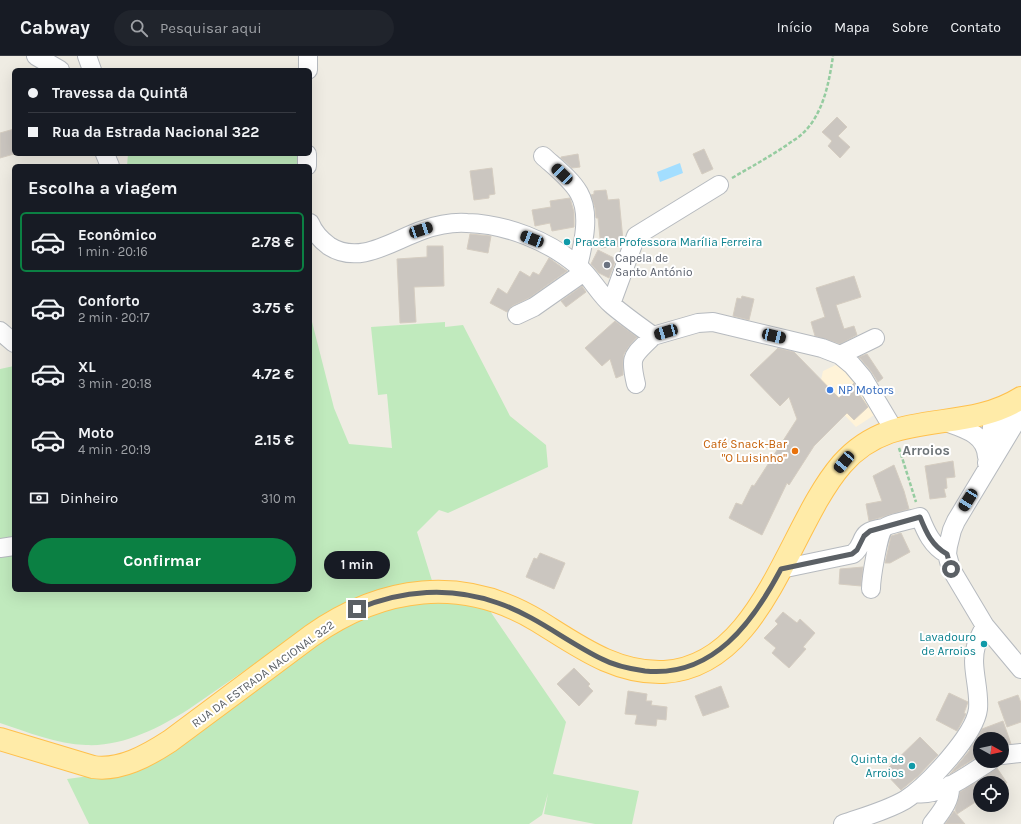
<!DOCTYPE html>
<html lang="pt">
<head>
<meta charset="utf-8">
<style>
	body { margin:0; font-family:Karla,sans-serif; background:#20242c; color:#f1f3f6; height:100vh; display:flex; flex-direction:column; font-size:15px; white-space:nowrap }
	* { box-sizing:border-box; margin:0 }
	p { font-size:13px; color:#9ea1a6 }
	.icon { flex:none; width:22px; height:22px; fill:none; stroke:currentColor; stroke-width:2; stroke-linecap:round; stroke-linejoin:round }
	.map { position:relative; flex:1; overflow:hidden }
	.details { position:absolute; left:12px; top:108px; width:300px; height:428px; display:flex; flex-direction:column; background:#171b24; border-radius:6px; box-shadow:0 4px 16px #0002 }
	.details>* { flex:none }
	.hud { position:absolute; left:12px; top:12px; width:300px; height:88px; border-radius:6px; box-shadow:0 4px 16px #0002; display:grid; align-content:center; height:88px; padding:0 16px; background:#171b24 }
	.needle { width:26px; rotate:98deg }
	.buttons { position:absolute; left:973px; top:676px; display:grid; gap:8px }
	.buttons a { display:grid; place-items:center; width:36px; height:36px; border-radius:50%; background:#171b24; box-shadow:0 4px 16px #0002; font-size:20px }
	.end { position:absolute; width:18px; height:18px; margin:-9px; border:5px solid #5b6065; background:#fff; box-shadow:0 0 0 2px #fff }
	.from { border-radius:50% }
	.bubble { position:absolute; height:28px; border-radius:14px; background:#171b24; box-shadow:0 4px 16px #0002; font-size:13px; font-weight:700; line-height:28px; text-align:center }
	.car { position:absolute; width:12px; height:24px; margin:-12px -6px; border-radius:5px; box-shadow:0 0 3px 1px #0007; background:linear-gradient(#222 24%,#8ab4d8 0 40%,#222 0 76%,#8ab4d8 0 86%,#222 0) }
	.hud b { display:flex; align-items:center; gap:14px; height:38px; font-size:15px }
	.hud b+b { border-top:1px solid #363941 }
	.hud i { width:10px; height:10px; background:#f1f3f6 }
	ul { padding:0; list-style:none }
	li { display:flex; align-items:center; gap:12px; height:60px; margin:0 8px 6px; padding:0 8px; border:2px solid transparent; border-radius:6px }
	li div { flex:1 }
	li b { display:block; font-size:15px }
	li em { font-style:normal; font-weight:700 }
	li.on { border-color:#0b8043 }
	li>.icon { width:36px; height:36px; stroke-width:1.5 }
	h2 { padding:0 16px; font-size:18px; line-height:48px }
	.pay { display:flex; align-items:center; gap:10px; height:44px; padding:0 16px; font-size:15px }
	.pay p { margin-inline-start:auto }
	.action { display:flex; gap:8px; margin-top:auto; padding:8px 16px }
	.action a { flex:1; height:46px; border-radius:24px; background:#0b8043; color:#fff; font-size:16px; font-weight:700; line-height:46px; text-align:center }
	header { display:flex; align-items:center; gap:24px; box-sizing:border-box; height:56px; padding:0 20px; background:#171b24; border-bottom:1px solid #363941 }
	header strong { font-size:19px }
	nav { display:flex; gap:22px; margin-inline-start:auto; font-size:14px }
	.search { width:280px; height:36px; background:#20242c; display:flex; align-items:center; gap:10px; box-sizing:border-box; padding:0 14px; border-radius:22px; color:#9ea1a6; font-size:15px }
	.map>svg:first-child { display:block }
	.commercial { fill:#fff3d8 }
	.green { fill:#c0eabd }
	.water { fill:#a3deff }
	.building { fill:#cbc6c0; stroke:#d5cdc1 }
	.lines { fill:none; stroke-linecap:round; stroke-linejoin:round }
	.minor-casing { stroke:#b6babf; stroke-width:20 }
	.major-casing { stroke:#ffc04c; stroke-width:24 }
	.path { stroke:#95cca0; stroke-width:2.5; stroke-dasharray:4 2; stroke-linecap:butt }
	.minor { stroke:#fff; stroke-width:18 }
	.major { stroke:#ffeba8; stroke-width:22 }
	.route { stroke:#5b6065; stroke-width:5 }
	.culture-dot { fill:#0f9aa8; stroke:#fff; stroke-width:1.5 }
	.worship-dot { fill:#6b7280; stroke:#fff; stroke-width:1.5 }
	.shop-dot { fill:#3f7fe0; stroke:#fff; stroke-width:1.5 }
	.food-dot { fill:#e8710a; stroke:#fff; stroke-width:1.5 }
	.labels { text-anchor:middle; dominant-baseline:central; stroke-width:4; stroke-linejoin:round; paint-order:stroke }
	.culture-label { font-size:12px; fill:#0d838f; stroke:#fff; text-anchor:end }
	.worship-label { font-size:12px; fill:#5b616d; stroke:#fff; text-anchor:start }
	.shop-label { font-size:12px; fill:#366cbe; stroke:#fff; text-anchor:start }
	.food-label { font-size:12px; fill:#c56008; stroke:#fff; text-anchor:end }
	.street-label { font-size:12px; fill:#5b6065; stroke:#fff }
	.quarter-label { font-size:14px; font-weight:bold; fill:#6c7377; stroke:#fff }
</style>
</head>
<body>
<header>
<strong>Cabway</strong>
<div class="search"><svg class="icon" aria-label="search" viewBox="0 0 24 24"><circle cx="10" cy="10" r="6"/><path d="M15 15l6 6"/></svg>Pesquisar aqui</div>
<nav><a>Início</a><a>Mapa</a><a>Sobre</a><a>Contato</a></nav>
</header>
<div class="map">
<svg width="1021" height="768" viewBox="0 0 1021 768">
	<rect width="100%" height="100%" fill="#efece3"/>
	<!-- commercial -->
	<path class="commercial" d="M840 307 879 356 856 371 819 333 823 315Z"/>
	<!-- green -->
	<path class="green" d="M128 98H302L301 110H127Z
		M310 258 334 352 349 388 392 392 387 338 378 339 371 271 445 266V271L463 269 510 360 546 389 548 411 448 457 439 454 417 476 433 528 321 562 189 653C159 672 122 691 86 689 57 688 27 676 0 667V313L14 310V534H310Z
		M440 545 474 550 490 555 566 666 553 718 639 735 632 768H595L544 758 548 737 542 759 529 768H89L67 723 105 718 355 564 401 548Z"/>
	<!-- water -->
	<path class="water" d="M680 107 683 117 660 126 657 116Z"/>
	<!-- building -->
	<path class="building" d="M837 61 847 71 838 80 850 91 840 102 828 90 832 85 822 76Z
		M14 73V98L0 102V77Z
		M704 93 713 113 702 118 693 98Z
		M578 98 580 111 572 112 561 102V101Z
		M492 112 495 138 489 139V142L474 144 470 115Z
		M606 134 608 144 619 143 623 184 621 190 601 192 598 162H596L595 152 591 139 594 138V135Z
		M570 142 574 156V171L552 175 550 167 535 170 532 154 551 151 550 145Z
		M470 178 491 180 488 197 467 193Z
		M427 190H443L444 230 414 231 416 266 400 267 397 203 427 201Z
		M598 194 616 203 609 222 599 217 591 208Z
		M549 202 567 215 529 242 512 250 507 256 490 247 498 232 507 238 520 215 530 221 533 216 539 219Z
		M854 220 861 241 836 249 844 273 854 270 857 279 840 288 815 280 811 266 825 261 816 232Z
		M582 230 586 236 566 251 561 245Z
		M742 240 754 243 749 264 733 260 737 242 741 243Z
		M615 265 637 281 629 290 624 298 623 305V319L616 322 610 303 602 310 585 292Z
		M778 292 794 296 839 342 854 327 860 337 859 338 868 351 854 364 847 357 814 390 789 429 787 427 762 479 729 462 736 447 742 449 752 429 754 430 797 363 789 341 780 350 750 319Z
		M867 298 883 322 878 326 871 315 859 301Z
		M953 405 955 421 946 422 947 432 944 433 946 441 930 443 925 410Z
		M894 409 904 435 909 453 869 465 866 448 882 445 873 420Z
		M901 477 910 496 890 507H885L891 480Z
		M540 497 565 507 554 533 526 521 534 502 537 503Z
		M863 511 861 530 839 528 840 513Z
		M783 556 797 567 800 563 815 577 803 591 806 593 789 612 772 597 776 592 764 582 778 568 775 565Z
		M574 612 590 628 588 630 593 635 579 650 557 628Z
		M721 630 729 651 703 660 695 640Z
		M628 635 647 638 646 645H652L651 649 667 651 666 664 657 663 656 670 635 668 637 659 625 658Z
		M949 637 968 646 964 657 966 658 965 660 957 675 936 664Z
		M1018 639 1021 647V666L1007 671 998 646Z
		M1003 665 1011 688H1002V683H980V699L950 718 970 694H969L982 673Z
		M920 681 938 699 918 720 901 734 884 716Z
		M997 712 1007 727H980V743L957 758 955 754 960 736Z
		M954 755 965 768H945Z"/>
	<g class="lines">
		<defs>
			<path id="minor" d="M36 0 60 14
				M87 0 92 14
				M308 14V0
				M105 98 110 110
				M543 100C555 111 571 123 579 137 591 158 583 189 578 210
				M307 110V98
				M310 167C314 177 321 184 329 190 360 210 393 184 423 174 437 169 452 166 467 167 506 168 549 185 578 210 591 221 599 238 612 249 625 260 639 270 653 280L698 267 713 266 822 292 840 299 852 309 863 322 894 374
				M611 248 636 180 719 129
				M517 259 534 251 584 216
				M0 275 14 287
				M840 299 875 282
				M636 328C629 298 633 301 653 280
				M1021 357 956 465 952 474 948 490 947 498 951 513 985 570 1021 613
				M943 365C962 372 986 377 987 401
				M987 407 991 385 993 356C1007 362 1002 376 1001 388
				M0 492 14 490
				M781 513 853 498C868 486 855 476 884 472
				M871 533C871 523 878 478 884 472 888 468 913 463 920 461 926 476 932 490 947 498
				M1002 699 1021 697
				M915 737C941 741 969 718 990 705
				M843 768C863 761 886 755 905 744 927 730 975 679 978 653 980 632 970 610 976 590 978 583 982 576 985 570
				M932 768C941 756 951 745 950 729"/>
			<path id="major" d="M0 683 93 711C120 715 147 700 170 685L311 580C382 530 462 519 538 565 577 589 615 618 664 616 763 610 788 470 842 408 893 350 962 379 1021 342"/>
		</defs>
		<!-- minor casing -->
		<use href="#minor" class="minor-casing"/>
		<!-- major casing -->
		<use href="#major" class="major-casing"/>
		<!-- path -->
		<path class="path" d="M732 122C751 111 769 101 787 89 792 85 798 82 802 78 823 59 829 27 833 0
			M899 392 916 446"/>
		<!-- minor -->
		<use href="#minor" class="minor"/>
		<!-- major -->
		<use href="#major" class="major"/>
	</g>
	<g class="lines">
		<!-- route -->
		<path class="route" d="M357 553C402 534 451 530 498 547 536 560 567 586 602 603 615 610 631 613 645 615 713 622 753 566 781 513L852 498 857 494 864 480 870 475 920 461C926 476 932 490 947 498L951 513"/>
	</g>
	<!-- markers -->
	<g class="culture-dot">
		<circle cx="567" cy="186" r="4"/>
		<circle cx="984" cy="588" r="4"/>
		<circle cx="912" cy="710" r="4"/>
	</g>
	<circle class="worship-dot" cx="607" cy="209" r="4"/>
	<circle class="shop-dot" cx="830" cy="334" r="4"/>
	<circle class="food-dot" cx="795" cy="395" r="4"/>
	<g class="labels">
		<!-- culture labels -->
		<g class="culture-label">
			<text x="575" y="186" text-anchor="start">Praceta Professora Marília Ferreira</text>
			<text x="976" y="581">Lavadouro<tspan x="976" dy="14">de Arroios</tspan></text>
			<text x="904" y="703">Quinta de<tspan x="904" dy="14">Arroios</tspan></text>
		</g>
		<!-- worship labels -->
		<g class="worship-label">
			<text x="615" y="202">Capela de<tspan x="615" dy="14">Santo António</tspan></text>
		</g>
		<!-- shop labels -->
		<g class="shop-label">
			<text x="838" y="334">NP Motors</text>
		</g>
		<!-- food labels -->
		<g class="food-label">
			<text x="787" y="388">Café Snack-Bar<tspan x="787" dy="14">"O Luisinho"</tspan></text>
		</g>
		<!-- street labels -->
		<g class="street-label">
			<text transform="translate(263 618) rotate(-36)">RUA DA ESTRADA NACIONAL 322</text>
		</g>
		<!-- quarter labels -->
		<g class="quarter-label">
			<text x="926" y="394">Arroios</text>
		</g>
	</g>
</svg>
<div class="buttons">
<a><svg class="needle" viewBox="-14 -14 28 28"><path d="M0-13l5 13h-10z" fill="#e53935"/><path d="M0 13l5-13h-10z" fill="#9ea1a6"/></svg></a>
<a><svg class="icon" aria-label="locate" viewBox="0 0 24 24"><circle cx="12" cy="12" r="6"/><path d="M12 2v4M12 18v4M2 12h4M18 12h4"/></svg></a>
</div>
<i class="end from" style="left:951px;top:513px"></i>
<i class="end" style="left:357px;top:553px"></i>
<div class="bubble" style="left:324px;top:495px;width:66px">1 min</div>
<i class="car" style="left:562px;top:118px;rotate:314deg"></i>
<i class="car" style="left:421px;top:174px;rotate:72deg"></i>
<i class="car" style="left:532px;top:183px;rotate:291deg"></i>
<i class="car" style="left:666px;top:276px;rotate:254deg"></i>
<i class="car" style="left:774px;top:280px;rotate:103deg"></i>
<i class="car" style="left:844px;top:406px;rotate:220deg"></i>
<i class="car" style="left:968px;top:444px;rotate:212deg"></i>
<div class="hud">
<b><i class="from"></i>Travessa da Quintã</b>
<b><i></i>Rua da Estrada Nacional 322</b>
</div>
<section class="details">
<h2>Escolha a viagem</h2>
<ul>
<li class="on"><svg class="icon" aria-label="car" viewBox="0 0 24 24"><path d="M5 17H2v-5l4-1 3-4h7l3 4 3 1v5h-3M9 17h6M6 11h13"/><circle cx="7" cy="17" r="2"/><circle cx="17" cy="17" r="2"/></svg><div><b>Econômico</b><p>1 min · 20:16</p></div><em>2.78 €</em></li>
<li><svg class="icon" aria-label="car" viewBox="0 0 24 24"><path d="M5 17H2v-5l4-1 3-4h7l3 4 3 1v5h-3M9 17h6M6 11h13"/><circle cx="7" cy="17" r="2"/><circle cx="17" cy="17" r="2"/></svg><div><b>Conforto</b><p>2 min · 20:17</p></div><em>3.75 €</em></li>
<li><svg class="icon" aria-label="car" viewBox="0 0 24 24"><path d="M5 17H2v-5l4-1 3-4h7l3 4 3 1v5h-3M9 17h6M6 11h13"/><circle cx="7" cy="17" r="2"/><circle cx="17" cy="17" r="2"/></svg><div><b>XL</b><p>3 min · 20:18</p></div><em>4.72 €</em></li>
<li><svg class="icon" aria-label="car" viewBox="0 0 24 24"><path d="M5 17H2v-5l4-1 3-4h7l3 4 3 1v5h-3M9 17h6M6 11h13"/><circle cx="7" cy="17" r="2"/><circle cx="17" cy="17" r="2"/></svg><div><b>Moto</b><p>4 min · 20:19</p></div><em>2.15 €</em></li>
</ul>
<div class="pay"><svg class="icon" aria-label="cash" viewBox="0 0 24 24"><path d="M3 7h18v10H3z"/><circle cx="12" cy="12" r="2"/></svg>Dinheiro<p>310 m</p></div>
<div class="action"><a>Confirmar</a></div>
</section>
</div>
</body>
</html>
